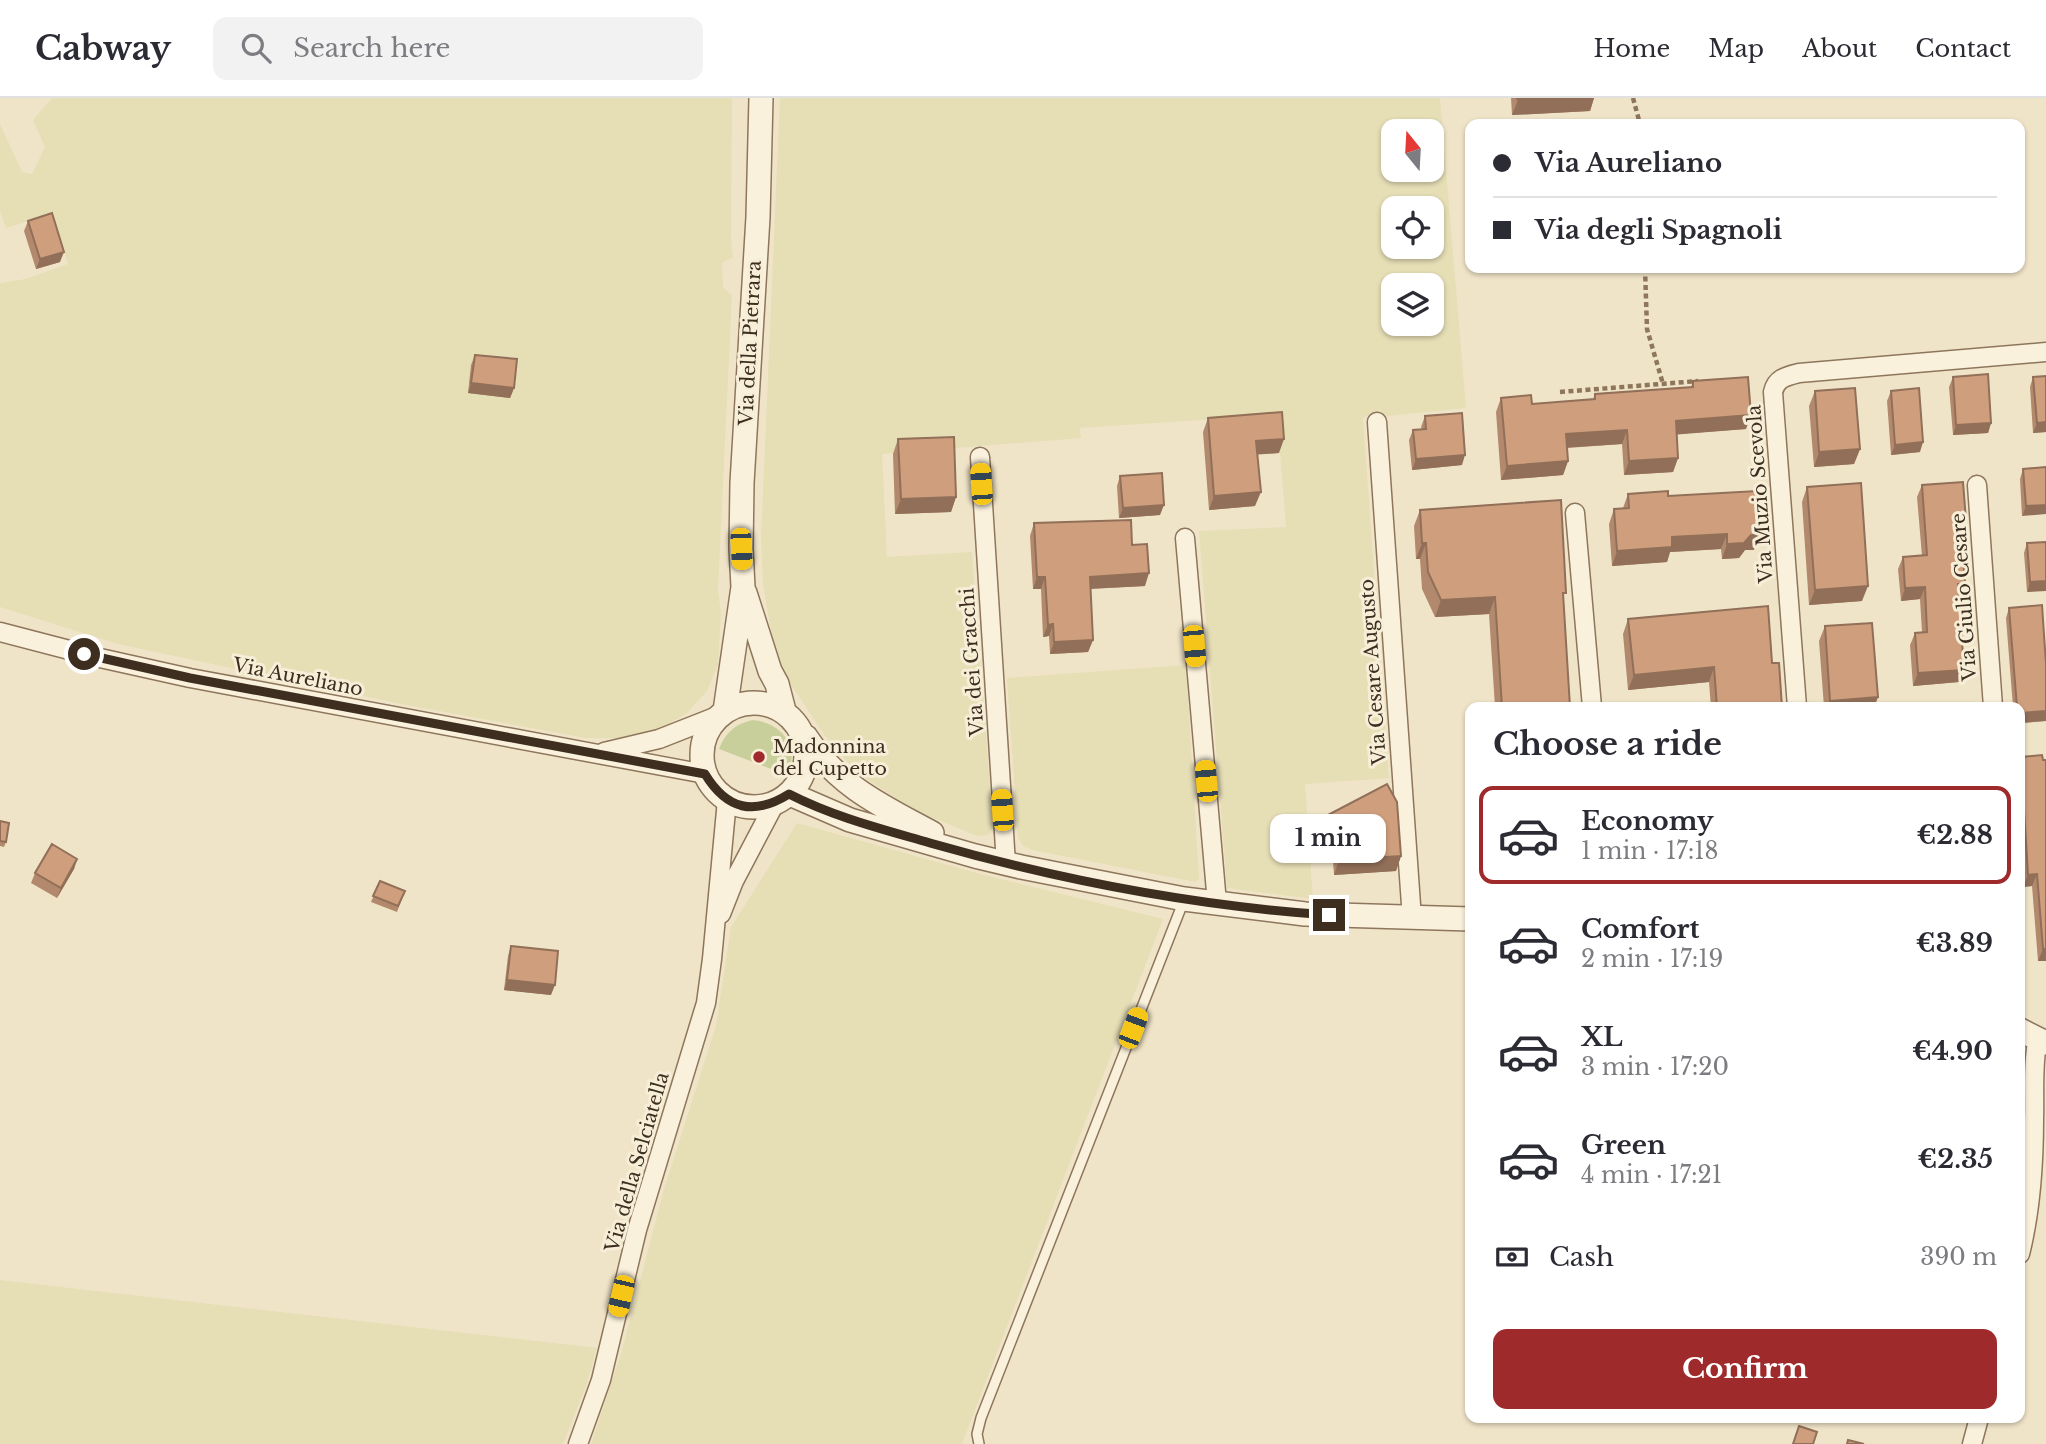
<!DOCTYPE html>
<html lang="en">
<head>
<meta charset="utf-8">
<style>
	body { margin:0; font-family:"Libre Baskerville",serif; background:#f2f2f3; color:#2b2b33; height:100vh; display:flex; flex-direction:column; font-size:26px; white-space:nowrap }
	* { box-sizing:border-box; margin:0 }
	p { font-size:23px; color:#7c7c81 }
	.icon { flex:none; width:38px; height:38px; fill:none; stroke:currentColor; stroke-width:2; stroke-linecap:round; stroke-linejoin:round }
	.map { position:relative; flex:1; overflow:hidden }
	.panel { position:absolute; left:1465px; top:604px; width:560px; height:721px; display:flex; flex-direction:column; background:#fff; border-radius:14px; box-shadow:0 2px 5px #0004 }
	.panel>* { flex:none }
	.guide { position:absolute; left:1465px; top:21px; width:560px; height:154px; border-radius:14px; box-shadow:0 2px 5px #0004; display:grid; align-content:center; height:154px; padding:0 28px; background:#fff }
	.needle { width:46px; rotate:342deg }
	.fabs { position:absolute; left:1381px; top:21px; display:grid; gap:14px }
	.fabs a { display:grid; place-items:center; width:63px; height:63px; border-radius:14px; background:#fff; box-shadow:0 2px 5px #0004; font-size:35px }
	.end { position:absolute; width:32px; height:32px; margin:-16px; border:9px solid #3d2e20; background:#fff; box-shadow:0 0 0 4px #fff }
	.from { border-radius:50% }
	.bubble { position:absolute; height:49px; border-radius:14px; background:#fff; box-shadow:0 2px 5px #0004; font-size:23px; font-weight:700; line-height:49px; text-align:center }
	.car { position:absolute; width:21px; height:42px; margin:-21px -10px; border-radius:9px; box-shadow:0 0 5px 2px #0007; background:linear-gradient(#f5c518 24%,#345 0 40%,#f5c518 0 76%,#345 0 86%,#f5c518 0) }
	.guide b { display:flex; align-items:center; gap:24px; height:66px; font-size:26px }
	.guide b+b { border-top:2px solid #e1e1e2 }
	.guide i { width:18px; height:18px; background:#2b2b33 }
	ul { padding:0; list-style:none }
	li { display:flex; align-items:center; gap:21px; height:98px; margin:0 14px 10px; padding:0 14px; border:4px solid transparent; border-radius:14px }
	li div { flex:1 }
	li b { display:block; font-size:26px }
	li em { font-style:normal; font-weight:700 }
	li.selected { border-color:#9e2a2b }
	li>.icon { width:63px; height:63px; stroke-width:1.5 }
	h2 { padding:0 28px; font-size:32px; line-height:84px }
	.pay { display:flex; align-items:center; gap:18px; height:77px; padding:0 28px; font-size:26px }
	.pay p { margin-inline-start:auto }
	.button { display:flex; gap:14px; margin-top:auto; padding:14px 28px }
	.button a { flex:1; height:80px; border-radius:14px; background:#9e2a2b; color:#fff; font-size:28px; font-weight:700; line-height:80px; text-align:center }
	header { display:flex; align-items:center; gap:42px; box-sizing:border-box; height:98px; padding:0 35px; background:#fff; border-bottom:2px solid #e1e1e2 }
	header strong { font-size:33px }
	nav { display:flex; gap:38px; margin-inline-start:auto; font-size:24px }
	.search { width:490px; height:63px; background:#f2f2f3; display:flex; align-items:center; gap:18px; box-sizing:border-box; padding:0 24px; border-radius:14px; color:#7c7c81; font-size:26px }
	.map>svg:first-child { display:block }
	.farmland { fill:#e6deb5; fill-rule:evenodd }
	.green { fill:#c9cf9b }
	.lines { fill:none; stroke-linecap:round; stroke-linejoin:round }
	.service-casing { stroke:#8d765c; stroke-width:12 }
	.minor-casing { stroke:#8d765c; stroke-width:21 }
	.tertiary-casing { stroke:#8d765c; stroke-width:26 }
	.path { stroke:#8d765c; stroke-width:4.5; stroke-dasharray:5 3.5; stroke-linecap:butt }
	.service { stroke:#faf1dc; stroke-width:9 }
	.minor { stroke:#faf1dc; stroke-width:18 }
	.tertiary { stroke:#faf1dc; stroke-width:23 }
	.wall { fill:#b2896c }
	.shaded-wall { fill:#916f58 }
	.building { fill:#cf9f7d; stroke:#916f58; stroke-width:2 }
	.route { stroke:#3d2e20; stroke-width:9 }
	.poi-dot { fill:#9e2a2b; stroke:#f7eed8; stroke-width:2.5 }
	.labels { text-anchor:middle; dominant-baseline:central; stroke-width:6; stroke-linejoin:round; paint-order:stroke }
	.street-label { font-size:19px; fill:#3d2e20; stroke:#f7eed8 }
	.poi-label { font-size:19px; fill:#3d2e20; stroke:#f7eed8; text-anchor:start }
</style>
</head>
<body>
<header>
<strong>Cabway</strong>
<div class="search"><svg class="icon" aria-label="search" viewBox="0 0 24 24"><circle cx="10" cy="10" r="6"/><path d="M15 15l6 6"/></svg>Search here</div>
<nav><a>Home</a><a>Map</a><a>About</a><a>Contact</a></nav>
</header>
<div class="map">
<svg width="2046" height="1346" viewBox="0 0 2046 1346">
	<rect width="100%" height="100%" fill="#f0e4c8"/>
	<!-- farmland -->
	<path class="farmland" d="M52 0H732L731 142 733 159 722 165 723 189 732 197 718 492 721 515 718 567 707 593 687 615 660 631 629 640H586L401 606 118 546 0 509V185L26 181 68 166 52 116 6 130 0 113V26L22 74 32 76 45 49 33 22Z
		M780 0H1440L1466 310 1388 318 1368 317 1363 320 1389 680 1305 686 1313 801 1227 790 1199 433 1286 429 1277 317 1080 330 1081 340 882 356 887 459 972 454 993 730 988 737 977 738 912 711 855 673 823 635 788 582 772 538 763 486 761 441ZM1393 33H1432V72H1393ZM1393 110H1432V149H1393ZM1393 187H1432V226H1393Z
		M1186 567 1199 780 1196 784 1032 752 1023 748 1018 739 1007 580Z
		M797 725 980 776 1163 821 962 1346H591L621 1256 664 1091 716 928 731 829Z
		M0 1182 597 1250 586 1288 563 1346H0Z"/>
	<!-- green -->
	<path class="green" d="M753 622C782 625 801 649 787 677L719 651C726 634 735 626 753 622Z"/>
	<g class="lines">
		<defs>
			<path id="service" d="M979 1346 977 1336 981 1320 1184 802"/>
			<path id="minor" d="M1377 324 1412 821
				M980 359 1006 766
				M1977 387 1993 609
				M1575 415 1592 609
				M1185 440 1217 805
				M0 534 100 560 190 580 705 676
				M1797 609 1773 294C1776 280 1787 278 1799 275L2046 254
				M604 654 659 641 720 617
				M721 816 734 783 775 705
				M2020 1156C2031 1112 2034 1066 2034 1021 2035 994 2032 967 2038 940
				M578 1346 601 1282 637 1132 706 905 712 861 727 702
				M1972 1346 1979 1320"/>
			<path id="tertiary" d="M745 495 770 573 777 586 784 613
				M702 657a52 52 0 1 1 104 0a52 52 0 1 1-104 0Z
				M725 613 743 489 741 451 742 385 758 119 761 0
				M806 639C838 688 882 708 932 735
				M790 696 850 722 975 758 1021 769 1184 801 1305 816 1470 821
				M2020 932 2046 945"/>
		</defs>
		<!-- service casing -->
		<use href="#service" class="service-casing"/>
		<!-- minor casing -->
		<use href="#minor" class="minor-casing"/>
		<!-- tertiary casing -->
		<use href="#tertiary" class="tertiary-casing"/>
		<!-- path -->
		<path class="path" d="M1633 0 1640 26
			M1645 170 1647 231 1663 286
			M1560 294 1698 283"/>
		<!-- service -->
		<use href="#service" class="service"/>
		<!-- minor -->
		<use href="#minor" class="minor"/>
		<!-- tertiary -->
		<use href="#tertiary" class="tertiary"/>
	</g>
	<!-- wall -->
	<path class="wall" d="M1511 0H1594L1590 13 1512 17Z
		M28 123 60 164 36 171 24 133Z
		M475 257 514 290 510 300 468 295 471 267Z
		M2046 278V334L2033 335 2030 289 2033 279Z
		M1953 279 1991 325 1988 335 1953 337 1949 289Z
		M1693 283 1746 331 1677 336 1678 360 1673 374 1624 377 1622 346 1567 350 1568 363 1563 377 1501 382 1496 314 1501 300 1532 306 1593 301 1595 296 1691 289Z
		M1815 293 1860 351 1854 366 1814 369 1809 308Z
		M1891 293 1920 354 1891 357 1887 303Z
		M1425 318 1462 367 1412 372 1409 342 1413 332 1422 331 1421 329Z
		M1208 320 1279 355 1257 356 1255 408 1209 412 1203 334Z
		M898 341 956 399 951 414 895 416 893 356Z
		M2046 369 2022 418 2020 381 2023 371Z
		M1120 378 1160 417 1119 420 1117 388Z
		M1922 387 1962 434 1961 498H1959L1964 572 1959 584 1913 588 1910 547 1915 535 1922 534 1920 501 1901 503 1898 471 1903 459 1922 458 1917 399Z
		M1807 389 1862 503 1809 507 1802 404Z
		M1628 396 1668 398 1754 452H1745L1739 460 1722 461 1721 451 1670 454 1667 464 1612 468 1609 426 1614 411 1623 410Z
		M1420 412 1563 503 1570 609H1495L1489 516 1435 519 1422 491 1420 461H1416L1414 428Z
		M1034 425 1132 447 1145 488 1090 491 1093 542 1088 554 1050 556 1049 538 1043 539 1041 491H1033L1030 438Z
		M2046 444 2027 494 2024 455 2027 445Z
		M2009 510 2046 566V623L2020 625V609H2013L2006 520Z
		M1628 521 1772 565 1782 609H1711L1709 584 1628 592 1623 536Z
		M1825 528 1878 599 1874 609H1824L1819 543Z
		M2022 659 2043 662 2046 863H2038L2032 788 2023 789 2020 727V665Z
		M1328 717 1401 758 1396 773 1334 777 1332 748 1323 732Z
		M0 723 6 744 4 749 0 748Z
		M77 761 74 771 57 800 31 785 35 775Z
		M380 783 405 793 397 814 371 804Z
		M511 848 551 897 504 892 508 858Z"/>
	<!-- shaded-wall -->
	<path class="shaded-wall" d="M1552 0H1594L1590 13 1512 17 1518 2Z
		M64 154 60 164 36 171 40 161Z
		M471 285 514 290 510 300 468 295Z
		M1751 317 1746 331 1671 337 1676 323Z
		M2046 324V334L2033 335 2037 325Z
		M1991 325 1988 335 1953 337 1956 327Z
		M1627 332 1622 346 1560 350 1566 336Z
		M1284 341 1279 355 1251 357 1256 343Z
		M1923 344 1920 354 1891 357 1895 347Z
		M1860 351 1854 366 1814 369 1819 354Z
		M1465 357 1462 367 1412 372 1416 361Z
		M1678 360 1673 374 1624 377 1629 363Z
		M1568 363 1563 377 1501 382 1507 368Z
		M1261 394 1255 408 1209 412 1214 398Z
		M956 399 951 414 895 416 901 401Z
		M1164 407 1160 417 1119 420 1123 410Z
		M2046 407V416L2022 418 2026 408Z
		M1966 422 1961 434V423Z
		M1727 436 1721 451 1670 454 1667 464 1612 468 1617 453 1672 439Z
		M1751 437H1760L1754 452H1745L1739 460 1722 461 1727 446Z
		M1422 445H1426L1420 461H1416Z
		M1149 475 1145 488 1085 491 1090 479Z
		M1037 479H1045L1041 491H1033Z
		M2046 483V493L2027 494 2030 484Z
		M1958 486H1965L1961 498 1954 499Z
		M1868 488 1862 503 1809 507 1815 492Z
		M1925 489 1920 501 1901 503 1905 490Z
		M1495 499 1489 516 1435 519 1441 502Z
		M1053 526 1049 538 1043 539 1048 527Z
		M1093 542 1088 554 1050 556 1054 544Z
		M1714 569 1709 584 1628 592 1634 577Z
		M1964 572 1959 584 1913 588 1918 575Z
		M1878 599 1874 609H1828L1830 603Z
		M2046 613V623L2020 625V615Z
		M1401 758 1396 773 1334 777 1339 762Z
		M77 761 74 771 57 800 61 790Z
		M2037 776 2032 788 2023 789 2028 777Z
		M2043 851H2046V863H2038Z
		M507 882 555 887 551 897 504 892Z"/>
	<!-- building -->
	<path class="building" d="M1517 0H1552L1518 2Z
		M52 115 64 154 40 161 28 123Z
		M475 257 517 261 514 290 471 285Z
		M1988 276 1991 325 1956 327 1953 279Z
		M2046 278V324L2037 325 2033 279Z
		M1748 279 1751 317 1676 323 1678 360 1629 363 1627 332 1566 336 1568 363 1507 368 1501 300 1531 297 1532 306 1595 301V296L1693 289V283Z
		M1855 290 1860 351 1819 354 1815 293Z
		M1919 290 1923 344 1895 347 1891 293Z
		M1282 314 1284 341 1256 343 1261 394 1214 398 1208 320Z
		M1462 315 1465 357 1416 361 1413 332 1426 331 1425 318Z
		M954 339 956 399 901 401 898 341Z
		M2046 369V407L2026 408 2023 371Z
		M1162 375 1164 407 1123 410 1120 378Z
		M1963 384 1966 422 1961 423 1965 486H1958L1964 572 1918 575 1915 535 1927 534 1925 489 1905 490 1903 459 1927 457 1922 387Z
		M1861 385 1868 488 1815 492 1807 389Z
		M1668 393V398L1757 393 1760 437H1751L1744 445 1727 446V436L1672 439V449L1617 453 1614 411 1629 410 1628 396Z
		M1561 402 1566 495H1563L1570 609H1502L1495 499 1441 502 1428 474 1426 445H1422L1420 412Z
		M1131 422 1132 447 1147 446 1149 475 1090 479 1093 542 1054 544 1053 526 1048 527 1045 479H1037L1034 425Z
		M2046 444V483L2030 484 2027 445Z
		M2042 507 2046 566V613L2020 615V609H2017L2009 510Z
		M1768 508 1772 565H1779L1782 609H1717L1714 569 1634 577 1628 521Z
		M1872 525 1878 599 1830 603 1825 528Z
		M2042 657 2043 662H2046V851H2043L2037 776 2028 777 2021 664 2022 659Z
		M1387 686 1397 704 1401 758 1339 762 1338 733 1328 717Z
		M0 723 9 725 6 744 0 743Z
		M52 746 77 761 61 790 35 775Z
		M380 783 405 793 398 808 373 798Z
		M511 848 558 853 555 887 507 882Z
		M1799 1328 1817 1334 1813 1346H1793Z
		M1848 1342 1864 1346H1847Z"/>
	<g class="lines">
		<!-- route -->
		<path class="route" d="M84 556 190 580 705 676C727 712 754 718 789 696 834 719 882 731 930 745 1060 782 1195 808 1329 817"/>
	</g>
	<!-- markers -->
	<circle class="poi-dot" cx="759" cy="659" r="7"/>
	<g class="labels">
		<!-- street labels -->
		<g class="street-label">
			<text transform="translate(750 245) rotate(-87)">Via della Pietrara</text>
			<text transform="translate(1760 396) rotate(-94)">Via Muzio Scevola</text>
			<text transform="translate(1964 499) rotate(-94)">Via Giulio Cesare</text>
			<text transform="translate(972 564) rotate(-94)">Via dei Gracchi</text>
			<text transform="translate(1373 574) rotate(-94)">Via Cesare Augusto</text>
			<text transform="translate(298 579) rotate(11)">Via Aureliano</text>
			<text transform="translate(637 1064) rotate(-74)">Via della Selciatella</text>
		</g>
		<!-- poi labels -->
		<g class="poi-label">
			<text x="773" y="648">Madonnina<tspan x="773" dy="22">del Cupetto</tspan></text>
		</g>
	</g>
</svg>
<div class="fabs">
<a><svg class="needle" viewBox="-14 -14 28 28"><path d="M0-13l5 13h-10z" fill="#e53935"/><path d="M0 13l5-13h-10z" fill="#7c7c81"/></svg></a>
<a><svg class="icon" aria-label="locate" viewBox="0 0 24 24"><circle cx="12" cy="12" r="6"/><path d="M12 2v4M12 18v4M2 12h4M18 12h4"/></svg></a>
<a><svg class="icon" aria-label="layers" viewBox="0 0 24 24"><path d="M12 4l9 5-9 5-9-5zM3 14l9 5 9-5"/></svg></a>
</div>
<i class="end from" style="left:84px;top:556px"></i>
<i class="end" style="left:1329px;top:817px"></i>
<div class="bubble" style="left:1270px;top:716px;width:116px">1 min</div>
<i class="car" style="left:981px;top:386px;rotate:356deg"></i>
<i class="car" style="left:741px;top:451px;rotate:177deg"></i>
<i class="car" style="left:1194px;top:548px;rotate:175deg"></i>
<i class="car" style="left:1206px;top:683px;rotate:355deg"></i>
<i class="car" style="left:1002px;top:712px;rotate:356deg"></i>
<i class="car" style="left:1133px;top:930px;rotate:21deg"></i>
<i class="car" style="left:621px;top:1198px;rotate:193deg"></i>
<div class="guide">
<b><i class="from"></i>Via Aureliano</b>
<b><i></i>Via degli Spagnoli</b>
</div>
<section class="panel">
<h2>Choose a ride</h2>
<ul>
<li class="selected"><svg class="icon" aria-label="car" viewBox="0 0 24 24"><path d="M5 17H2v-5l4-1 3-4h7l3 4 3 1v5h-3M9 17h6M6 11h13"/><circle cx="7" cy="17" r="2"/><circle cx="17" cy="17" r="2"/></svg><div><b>Economy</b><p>1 min · 17:18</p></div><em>€2.88</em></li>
<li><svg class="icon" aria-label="car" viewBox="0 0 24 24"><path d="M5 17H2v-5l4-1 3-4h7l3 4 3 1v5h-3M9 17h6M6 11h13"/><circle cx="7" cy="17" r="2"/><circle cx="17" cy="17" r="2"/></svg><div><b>Comfort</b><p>2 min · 17:19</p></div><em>€3.89</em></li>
<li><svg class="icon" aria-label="car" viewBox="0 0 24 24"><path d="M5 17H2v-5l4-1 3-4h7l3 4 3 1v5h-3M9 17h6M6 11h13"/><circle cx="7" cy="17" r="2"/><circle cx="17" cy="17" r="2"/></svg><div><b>XL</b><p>3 min · 17:20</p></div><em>€4.90</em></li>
<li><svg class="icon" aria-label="car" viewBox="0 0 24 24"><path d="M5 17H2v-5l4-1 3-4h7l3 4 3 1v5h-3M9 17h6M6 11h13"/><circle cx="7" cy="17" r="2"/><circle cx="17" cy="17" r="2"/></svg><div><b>Green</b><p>4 min · 17:21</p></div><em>€2.35</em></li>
</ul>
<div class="pay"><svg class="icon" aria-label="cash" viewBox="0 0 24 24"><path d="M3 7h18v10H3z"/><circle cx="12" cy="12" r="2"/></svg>Cash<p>390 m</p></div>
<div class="button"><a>Confirm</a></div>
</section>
</div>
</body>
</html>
